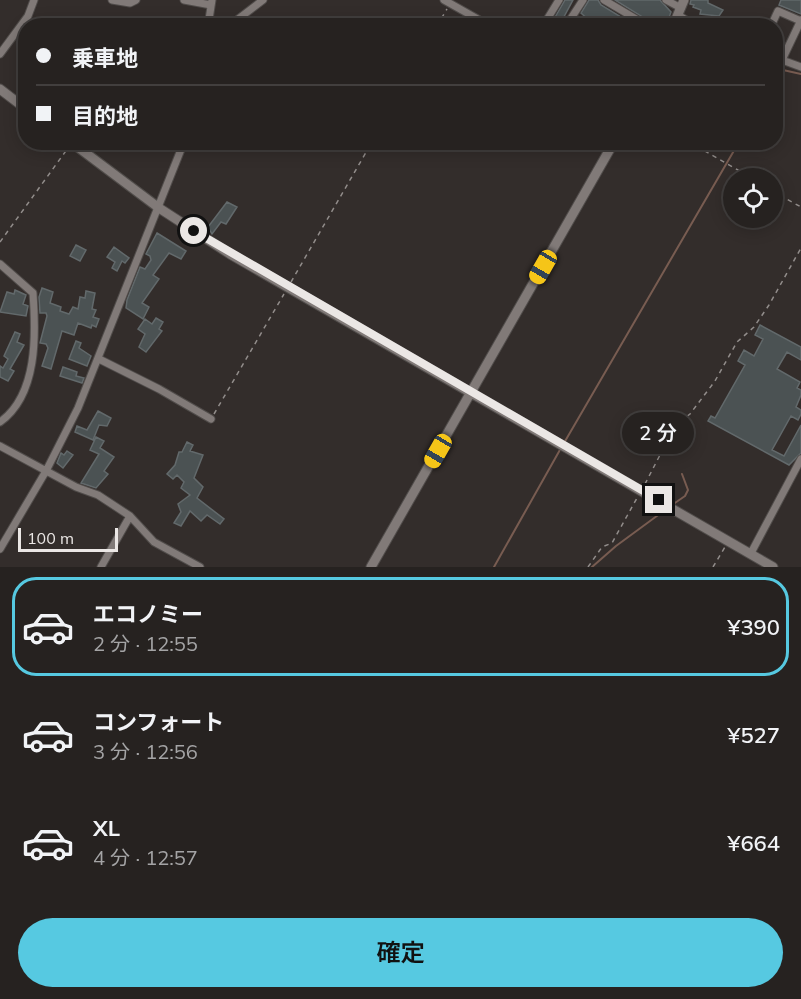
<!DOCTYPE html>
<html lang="ja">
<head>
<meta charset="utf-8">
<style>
	body { margin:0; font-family:Mulish,"Noto Sans JP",sans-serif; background:#2e2a29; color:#f1f3f6; height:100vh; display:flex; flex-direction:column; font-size:22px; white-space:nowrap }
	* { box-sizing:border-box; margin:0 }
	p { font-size:20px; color:#a4a4a5 }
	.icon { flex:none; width:33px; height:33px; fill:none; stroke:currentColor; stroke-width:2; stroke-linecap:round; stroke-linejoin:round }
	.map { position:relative; height:567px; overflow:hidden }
	.details { display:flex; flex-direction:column; background:#262220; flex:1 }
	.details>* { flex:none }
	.top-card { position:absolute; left:18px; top:18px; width:765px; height:132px; border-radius:24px; box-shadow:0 3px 15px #0003,0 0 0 2px #423f3e; display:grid; align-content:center; height:132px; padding:0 18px; background:#262220 }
	.fabs { position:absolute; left:723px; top:168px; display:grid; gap:12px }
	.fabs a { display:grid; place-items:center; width:60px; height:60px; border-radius:50%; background:#262220; box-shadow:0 3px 15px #0003,0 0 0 2px #423f3e; font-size:30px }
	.scale { position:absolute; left:18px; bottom:15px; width:100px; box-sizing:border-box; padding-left:6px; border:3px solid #ebe7e5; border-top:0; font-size:16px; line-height:21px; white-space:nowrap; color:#ebe7e5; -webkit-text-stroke:4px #332d2b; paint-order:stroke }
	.end { position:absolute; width:27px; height:27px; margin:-14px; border:8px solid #ebe7e5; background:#111; box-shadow:0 0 0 3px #111 }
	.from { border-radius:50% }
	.bubble { position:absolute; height:42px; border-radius:21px; background:#262220; box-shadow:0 3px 15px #0003,0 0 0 2px #423f3e; font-size:20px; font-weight:600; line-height:42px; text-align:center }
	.car { position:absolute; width:18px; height:36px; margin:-18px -9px; border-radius:8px; box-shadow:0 0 4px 2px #0007; background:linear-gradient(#f5c518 24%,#345 0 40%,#f5c518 0 76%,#345 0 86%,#f5c518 0) }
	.top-card b { display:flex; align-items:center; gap:21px; height:57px; font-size:22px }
	.top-card b+b { border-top:2px solid #423f3e }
	.top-card i { width:15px; height:15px; background:#f1f3f6 }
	ul { padding:10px 0 0; list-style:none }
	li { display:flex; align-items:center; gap:18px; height:99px; margin:0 12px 9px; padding:0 6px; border:3px solid transparent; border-radius:24px }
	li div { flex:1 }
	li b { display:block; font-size:22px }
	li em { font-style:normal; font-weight:600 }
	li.selected { border-color:#56c9e1 }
	li>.icon { width:54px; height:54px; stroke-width:1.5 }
	.cta { display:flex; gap:12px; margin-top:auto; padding:12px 18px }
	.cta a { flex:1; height:69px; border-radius:36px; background:#56c9e1; color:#111; font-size:24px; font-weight:600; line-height:69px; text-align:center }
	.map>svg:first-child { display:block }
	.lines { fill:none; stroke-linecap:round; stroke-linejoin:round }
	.stream { stroke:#785c51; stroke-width:2 }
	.building { fill:#4b5253; stroke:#62696b; stroke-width:1.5 }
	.minor-casing { stroke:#504c4a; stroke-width:9 }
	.tertiary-casing { stroke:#504c4a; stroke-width:11 }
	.path { stroke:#928d8b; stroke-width:1.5; stroke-dasharray:4.5 4.5; stroke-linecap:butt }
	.minor { stroke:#817a78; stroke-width:7 }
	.tertiary { stroke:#817a78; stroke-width:9 }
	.route { stroke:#ebe7e5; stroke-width:8 }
</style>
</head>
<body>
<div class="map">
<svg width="801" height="567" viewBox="0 0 801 567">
	<rect width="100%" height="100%" fill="#332d2b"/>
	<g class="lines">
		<!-- stream -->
		<path class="stream" d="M776 83 783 70 801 74
			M564 443 739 142
			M672 505 685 496 688 490 682 474
			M494 567 561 448
			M592 567 616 546 665 510"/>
	</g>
	<!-- building -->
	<path class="building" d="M565 0H573L559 26H550Z
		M589 0H598L601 5 636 26H622L617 22 616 26H596L581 13Z
		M615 0H660L671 12 666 26H657Z
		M691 0H708V3L723 10 719 16 700 14 701 10 693 7 694 5 690 4Z
		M781 0H801V14L779 5Z
		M227 202 237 207 226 224 221 222 212 234 208 227Z
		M157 233 186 251 181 259 169 253 153 275 159 279 142 303 149 307 143 319 126 308 127 300 140 267 145 269 151 260 150 256 146 254Z
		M76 245 86 250 80 261 70 256Z
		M114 247 129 258 125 263 122 261 117 271 112 268 115 262 107 257Z
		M42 288 53 292 50 303 61 307 60 311 69 314 73 307 78 309 80 297 85 298 86 291 95 293 92 309 96 310 93 317 99 319 96 327 92 325 91 328 78 323 74 335 62 331 51 369 42 366 48 348 46 344 40 343 47 316 46 313H40L39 297Z
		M15 290 26 295 23 304 28 306 26 316 0 312 7 292 14 294Z
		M156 318 163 322 159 329 162 331 146 352 139 347 145 334 138 329 145 319 152 324Z
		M760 325 801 347V360L787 352 777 369 800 382 797 388 801 390V395L796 407 801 410V414L798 420 791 416 772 450 784 456 801 425V453L789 465 708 421 711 416 715 418 745 365 738 361 744 350 754 356 763 339 755 335Z
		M15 332 20 334 17 342 24 345 10 369 14 371 8 381 0 377V366L3 368 8 359 4 356Z
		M76 341 81 343 79 348 91 356 87 366 69 359Z
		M63 367 77 372 76 376 84 378 82 383 60 376Z
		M98 411 111 418 107 426 99 425 93 440 75 432 77 426 87 430Z
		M96 437 104 441 100 448 114 457 104 471 108 474 96 488 81 483 99 454 90 450Z
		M187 442 193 445 190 451 203 455 194 478 203 487 197 498 224 519 220 524 207 515 201 521 190 511 181 526 174 523 181 512 178 504 190 495 181 488 184 482 177 475 173 479 167 474 175 465 179 452H182Z
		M67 451 73 455 63 468 57 463 61 453 64 455Z"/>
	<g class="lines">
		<defs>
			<path id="minor" d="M112 0 130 3 136 0
				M184 0 211 5
				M444 0 490 26
				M604 0 648 26
				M666 0 681 8
				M678 15 696 26
				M572 17 587 26
				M208 26 212 0
				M229 26 263 0
				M543 26 559 0
				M566 26 583 0
				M771 26 778 11 801 21
				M0 54 28 16 34 0
				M776 57 782 60 801 20
				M782 60 801 67
				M0 264 33 293C36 334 38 395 0 422
				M99 359 159 389 211 419
				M0 446 76 487 98 495 130 516 154 542 200 567
				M0 549 46 471 78 408 184 142
				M751 553 801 459
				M101 567 130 516"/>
			<path id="tertiary" d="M673 26 684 0
				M0 89 26 109
				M71 142 159 208 230 254 773 567
				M371 567 614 142"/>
		</defs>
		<!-- minor casing -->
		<use href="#minor" class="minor-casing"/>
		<!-- tertiary casing -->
		<use href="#tertiary" class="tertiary-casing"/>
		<!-- path -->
		<path class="path" d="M437 26 447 9
			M689 142 752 178
			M772 191 801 207
			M0 242 68 148
			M291 282 372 142
			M214 414 284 294
			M645 484 675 426 690 414 715 381 737 342 754 327 769 305 801 248
			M588 567 602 547 612 543 637 498
			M713 567 725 547"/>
		<!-- minor -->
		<use href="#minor" class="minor"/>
		<!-- tertiary -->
		<use href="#tertiary" class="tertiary"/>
	</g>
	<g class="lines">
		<!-- route -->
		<path class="route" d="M194 231 659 500"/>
	</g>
</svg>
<div class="fabs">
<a><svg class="icon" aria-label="locate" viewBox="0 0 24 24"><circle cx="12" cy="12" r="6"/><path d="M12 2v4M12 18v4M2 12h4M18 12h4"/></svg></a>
</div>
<div class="scale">100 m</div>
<i class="end from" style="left:194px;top:231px"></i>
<i class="end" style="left:659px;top:500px"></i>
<div class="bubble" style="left:622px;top:412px;width:72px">2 分</div>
<i class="car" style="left:543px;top:267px;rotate:210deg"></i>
<i class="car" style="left:438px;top:451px;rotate:210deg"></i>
<div class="top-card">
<b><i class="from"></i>乗車地</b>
<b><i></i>目的地</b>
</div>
</div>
<section class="details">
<ul>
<li class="selected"><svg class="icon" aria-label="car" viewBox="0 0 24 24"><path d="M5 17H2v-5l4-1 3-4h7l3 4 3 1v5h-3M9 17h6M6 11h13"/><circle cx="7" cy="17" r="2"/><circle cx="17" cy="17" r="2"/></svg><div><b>エコノミー</b><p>2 分 · 12:55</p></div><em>¥390</em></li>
<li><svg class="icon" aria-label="car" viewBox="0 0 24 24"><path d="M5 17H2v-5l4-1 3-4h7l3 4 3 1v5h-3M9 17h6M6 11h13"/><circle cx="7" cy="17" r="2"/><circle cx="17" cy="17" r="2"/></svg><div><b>コンフォート</b><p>3 分 · 12:56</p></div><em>¥527</em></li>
<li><svg class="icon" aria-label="car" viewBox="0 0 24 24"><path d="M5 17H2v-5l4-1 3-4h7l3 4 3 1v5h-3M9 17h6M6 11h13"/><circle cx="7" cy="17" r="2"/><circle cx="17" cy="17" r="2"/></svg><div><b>XL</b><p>4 分 · 12:57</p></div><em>¥664</em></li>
</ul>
<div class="cta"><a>確定</a></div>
</section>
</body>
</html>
